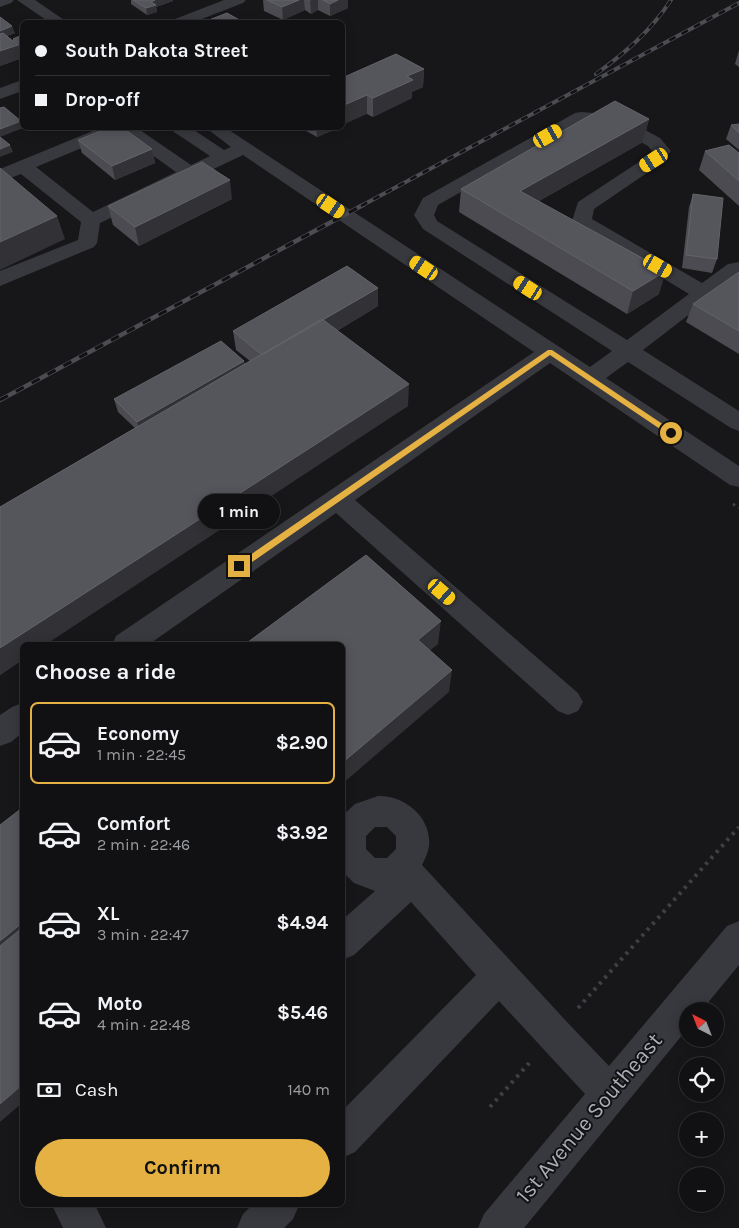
<!DOCTYPE html>
<html lang="en">
<head>
<meta charset="utf-8">
<style>
	body { margin:0; font-family:Karla,sans-serif; background:#1a1a1c; color:#f1f3f6; height:100vh; display:flex; flex-direction:column; font-size:19px; white-space:nowrap }
	* { box-sizing:border-box; margin:0 }
	p { font-size:16px; color:#9c9da0 }
	.icon { flex:none; width:28px; height:28px; fill:none; stroke:currentColor; stroke-width:2; stroke-linecap:round; stroke-linejoin:round }
	.map { position:relative; flex:1; overflow:hidden }
	.side { position:absolute; left:20px; top:642px; width:325px; height:565px; display:flex; flex-direction:column; background:#111113; border-radius:8px; box-shadow:0 2px 12px #0003,0 0 0 1px #303133 }
	.side>* { flex:none }
	.hud { position:absolute; left:20px; top:20px; width:325px; height:110px; border-radius:8px; box-shadow:0 2px 12px #0003,0 0 0 1px #303133; display:grid; align-content:center; height:110px; padding:0 15px; background:#111113 }
	.needle { width:32px; rotate:318deg }
	.tools { position:absolute; left:679px; top:1002px; display:grid; gap:10px }
	.tools a { display:grid; place-items:center; width:45px; height:45px; border-radius:50%; background:#111113; box-shadow:0 2px 12px #0003,0 0 0 1px #303133; font-size:25px }
	.end { position:absolute; width:22px; height:22px; margin:-11px; border:6px solid #e6b143; background:#111; box-shadow:0 0 0 2px #111 }
	.from { border-radius:50% }
	.bubble { position:absolute; height:35px; border-radius:18px; background:#111113; box-shadow:0 2px 12px #0003,0 0 0 1px #303133; font-size:16px; font-weight:700; line-height:35px; text-align:center }
	.car { position:absolute; width:15px; height:30px; margin:-15px -8px; border-radius:6px; box-shadow:0 0 4px 1px #0007; background:linear-gradient(#f5c518 24%,#345 0 40%,#f5c518 0 76%,#345 0 86%,#f5c518 0) }
	.hud b { display:flex; align-items:center; gap:18px; height:48px; font-size:19px }
	.hud b+b { border-top:1px solid #303133 }
	.hud i { width:12px; height:12px; background:#f1f3f6 }
	ul { padding:0; list-style:none }
	li { display:flex; align-items:center; gap:15px; height:82px; margin:0 10px 8px; padding:0 5px; border:2px solid transparent; border-radius:8px }
	li div { flex:1 }
	li b { display:block; font-size:19px }
	li em { font-style:normal; font-weight:700 }
	li.selected { border-color:#e6b143 }
	li>.icon { width:45px; height:45px; stroke-width:1.5 }
	h2 { padding:0 15px; font-size:22px; line-height:60px }
	.pay { display:flex; align-items:center; gap:12px; height:55px; padding:0 15px; font-size:19px }
	.pay p { margin-inline-start:auto }
	.button { display:flex; gap:10px; margin-top:auto; padding:10px 15px }
	.button a { flex:1; height:58px; border-radius:30px; background:#e6b143; color:#111; font-size:20px; font-weight:700; line-height:58px; text-align:center }
	.map>svg:first-child { display:block }
	.lines { fill:none; stroke-linecap:round; stroke-linejoin:round }
	.path-far1 { stroke:#3f4045; stroke-width:3; stroke-dasharray:2.5 4; stroke-linecap:butt }
	.path { stroke:#3f4045; stroke-width:4; stroke-dasharray:3 5; stroke-linecap:butt }
	.minor { fill:#38393e; fill-rule:evenodd }
	.rail-far1-casing { stroke:#4c4d53; stroke-width:4 }
	.rail-casing { stroke:#4c4d53; stroke-width:4.5 }
	.rail-far1 { stroke:#121214; stroke-width:2.5; stroke-dasharray:7; stroke-linecap:butt }
	.rail { stroke:#121214; stroke-width:3; stroke-dasharray:9; stroke-linecap:butt }
	.wall { fill:#4b4b51 }
	.shaded-wall { fill:#323236 }
	.building { fill:#55565c; stroke:#63646a }
	.route { fill:#e6b143 }
	.labels { text-anchor:middle; dominant-baseline:central; stroke-width:4; stroke-linejoin:round; paint-order:stroke }
	.near-street-label { font-size:22px; fill:#aaaeb8; stroke:#121214 }
</style>
</head>
<body>
<div class="map">
<svg width="739" height="1228" viewBox="0 0 739 1228">
	<rect width="100%" height="100%" fill="#171719"/>
	<g class="lines">
		<!-- path-far1 -->
		<path class="path-far1" d="M733 504 739 508"/>
		<!-- path -->
		<path class="path" d="M578 1008 739 827
			M490 1107 531 1061"/>
		<!-- minor -->
		<path class="minor" d="M0 0H14L11 3 0 7Z
			M17 0H35L67 22H49Z
			M224 0H246L243 3 194 22H173L175 19Z
			M22 80V91L0 99V88Z
			M581 112 617 115 660 138 671 151 660 164 594 209 592 219 702 283 728 264 739 262V276L643 350 739 411V431L731 428 628 362 606 378 739 466V487L730 485 550 363 355 500 578 693 583 702 578 711 568 715 558 711 336 513 148 645H112L116 636 534 352 243 155 100 223 97 243 94 247 0 286V271L78 240 81 222 21 174 0 182V169L100 128H137L191 165 210 156 174 132 171 128H191L224 150 231 147 206 128H226L590 367 612 351 423 229 414 215 423 198 575 113ZM584 122 607 124 648 146 652 151 648 156 578 202 572 221 575 225 689 294 627 340 437 221 434 215 438 205ZM120 132 176 172 93 212 36 167Z
			M22 703V733L11 742 0 746V715L12 707Z
			M378 796C405 795 432 818 429 846 428 853 425 859 422 865L567 1022 609 1066 727 926 739 921V965L701 1011H688V1028L524 1228H478L484 1214 585 1094 499 1001 355 1152 342 1158V1111L476 975 411 902 354 955 342 960V920L375 891 354 883 342 871V816L355 804ZM375 827H387L396 836V849L387 858H375L366 849V836Z
			M52 1205H95L106 1228H63Z
			M252 1205H299L293 1219 284 1228H237L243 1214Z"/>
		<defs>
			<path id="rail-far1" d="M596 74C625 53 651 31 671 0
				M361 206 739 3"/>
			<path id="rail" d="M0 400 363 205"/>
		</defs>
		<!-- rail-far1 casing -->
		<use href="#rail-far1" class="rail-far1-casing"/>
		<!-- rail casing -->
		<use href="#rail" class="rail-casing"/>
		<!-- rail-far1 -->
		<use href="#rail-far1" class="rail-far1"/>
		<!-- rail -->
		<use href="#rail" class="rail"/>
	</g>
	<!-- wall -->
	<path class="wall" d="M131 0H173V1L156 7 157 12 147 15 131 4Z
		M263 0H348V8L330 16 318 10 311 14 305 10 283 20 264 11Z
		M0 17 15 33 7 36 13 41V39L22 35V51L20 49 22 58 0 66Z
		M739 50V67L735 64Z
		M424 69 423 87 412 92V98L373 117 367 114 342 78Z
		M649 119 643 142 539 201 659 294 627 314 459 212 461 189Z
		M739 124V150L726 139 731 125Z
		M301 128H338L317 137Z
		M78 140 152 149 155 163 115 180 82 153Z
		M705 151 739 153V206L699 170Z
		M693 194 717 259 712 273 682 268 689 207Z
		M232 199 139 246 113 225 108 206Z
		M739 272V354L686 322 693 304Z
		M378 288V306L337 331 408 406 22 645V660L0 675V507L135 428 118 412 114 399 244 361 245 364 250 361 236 350 233 331Z"/>
	<!-- shaded-wall -->
	<path class="shaded-wall" d="M155 0H173V1L156 7 157 12 147 15 146 8 151 2Z
		M299 0H304L305 10 283 20 282 7Z
		M312 0H318V10L311 14 310 1Z
		M338 0H348V8L330 16V4Z
		M12 26 15 33 0 38V31Z
		M18 45 22 58 0 66V51Z
		M424 69 423 87 412 92V98L373 117V98L407 76Z
		M367 95V114L342 125V106Z
		M649 119 643 142 516 214 520 191Z
		M21 121 23 128 0 137V129Z
		M316 128H338L317 137Z
		M10 145 13 152 0 157V149Z
		M152 149 155 163 115 180 112 166Z
		M230 180 232 199 139 246 135 227Z
		M57 216 65 239 0 270V242Z
		M666 271 659 294 627 314 633 291Z
		M378 288V306L265 374 263 355Z
		M244 361 246 374 141 435 137 422Z
		M409 384 408 406 45 645H22V660L0 675V648Z
		M441 621 438 644 416 662 418 640Z
		M452 670 449 692 342 784V763Z
		M22 923V950L0 962V941Z
		M22 1085V1103L0 1122V1104Z"/>
	<!-- building -->
	<path class="building" d="M133 0H155L151 2 156 5 146 8Z
		M267 0H299L282 7Z
		M323 0H338L330 4Z
		M227 13 243 22H204Z
		M0 17 12 26 0 31Z
		M3 33 18 45 0 51V34Z
		M22 35V46L13 39Z
		M396 54 424 69 407 76 413 80 373 98 367 95 342 106V78Z
		M615 101 649 119 520 191 666 271 633 291 461 189Z
		M4 107 21 121 0 129V108Z
		M739 124V133L731 125Z
		M108 128H123L152 149 112 166 78 140Z
		M0 137 10 145 0 149Z
		M729 145 739 153V181L705 151Z
		M202 162 230 180 135 227 108 206Z
		M0 168 57 216 0 242Z
		M693 194 723 198 717 259 686 255Z
		M347 266 378 288 262 355 233 331Z
		M739 272V331L693 304Z
		M322 319 409 384 0 648V507Z
		M221 341 244 361 137 422 114 399Z
		M366 555 441 621 418 640 452 670 342 763V645H244Z
		M22 808V923L0 941V825Z
		M22 928V1085L0 1104V946Z"/>
	<!-- route -->
	<path class="route" d="M548 350H552L673 431V435H669L550 355 242 569H237V564Z"/>
	<g class="labels">
		<!-- near-street labels -->
		<g class="near-street-label">
			<text transform="translate(589 1118) rotate(-50)">1st Avenue Southeast</text>
		</g>
	</g>
</svg>
<div class="tools">
<a><svg class="needle" viewBox="-14 -14 28 28"><path d="M0-13l5 13h-10z" fill="#e53935"/><path d="M0 13l5-13h-10z" fill="#9c9da0"/></svg></a>
<a><svg class="icon" aria-label="locate" viewBox="0 0 24 24"><circle cx="12" cy="12" r="6"/><path d="M12 2v4M12 18v4M2 12h4M18 12h4"/></svg></a>
<a>+</a>
<a>−</a>
</div>
<i class="end from" style="left:671px;top:433px"></i>
<i class="end" style="left:239px;top:566px"></i>
<div class="bubble" style="left:198px;top:494px;width:82px">1 min</div>
<i class="car" style="left:548px;top:136px;rotate:60deg"></i>
<i class="car" style="left:654px;top:160px;rotate:237deg"></i>
<i class="car" style="left:331px;top:206px;rotate:124deg"></i>
<i class="car" style="left:658px;top:266px;rotate:120deg"></i>
<i class="car" style="left:424px;top:268px;rotate:304deg"></i>
<i class="car" style="left:528px;top:288px;rotate:303deg"></i>
<i class="car" style="left:442px;top:592px;rotate:131deg"></i>
<div class="hud">
<b><i class="from"></i>South Dakota Street</b>
<b><i></i>Drop-off</b>
</div>
<section class="side">
<h2>Choose a ride</h2>
<ul>
<li class="selected"><svg class="icon" aria-label="car" viewBox="0 0 24 24"><path d="M5 17H2v-5l4-1 3-4h7l3 4 3 1v5h-3M9 17h6M6 11h13"/><circle cx="7" cy="17" r="2"/><circle cx="17" cy="17" r="2"/></svg><div><b>Economy</b><p>1 min · 22:45</p></div><em>$2.90</em></li>
<li><svg class="icon" aria-label="car" viewBox="0 0 24 24"><path d="M5 17H2v-5l4-1 3-4h7l3 4 3 1v5h-3M9 17h6M6 11h13"/><circle cx="7" cy="17" r="2"/><circle cx="17" cy="17" r="2"/></svg><div><b>Comfort</b><p>2 min · 22:46</p></div><em>$3.92</em></li>
<li><svg class="icon" aria-label="car" viewBox="0 0 24 24"><path d="M5 17H2v-5l4-1 3-4h7l3 4 3 1v5h-3M9 17h6M6 11h13"/><circle cx="7" cy="17" r="2"/><circle cx="17" cy="17" r="2"/></svg><div><b>XL</b><p>3 min · 22:47</p></div><em>$4.94</em></li>
<li><svg class="icon" aria-label="car" viewBox="0 0 24 24"><path d="M5 17H2v-5l4-1 3-4h7l3 4 3 1v5h-3M9 17h6M6 11h13"/><circle cx="7" cy="17" r="2"/><circle cx="17" cy="17" r="2"/></svg><div><b>Moto</b><p>4 min · 22:48</p></div><em>$5.46</em></li>
</ul>
<div class="pay"><svg class="icon" aria-label="cash" viewBox="0 0 24 24"><path d="M3 7h18v10H3z"/><circle cx="12" cy="12" r="2"/></svg>Cash<p>140 m</p></div>
<div class="button"><a>Confirm</a></div>
</section>
</div>
</body>
</html>
